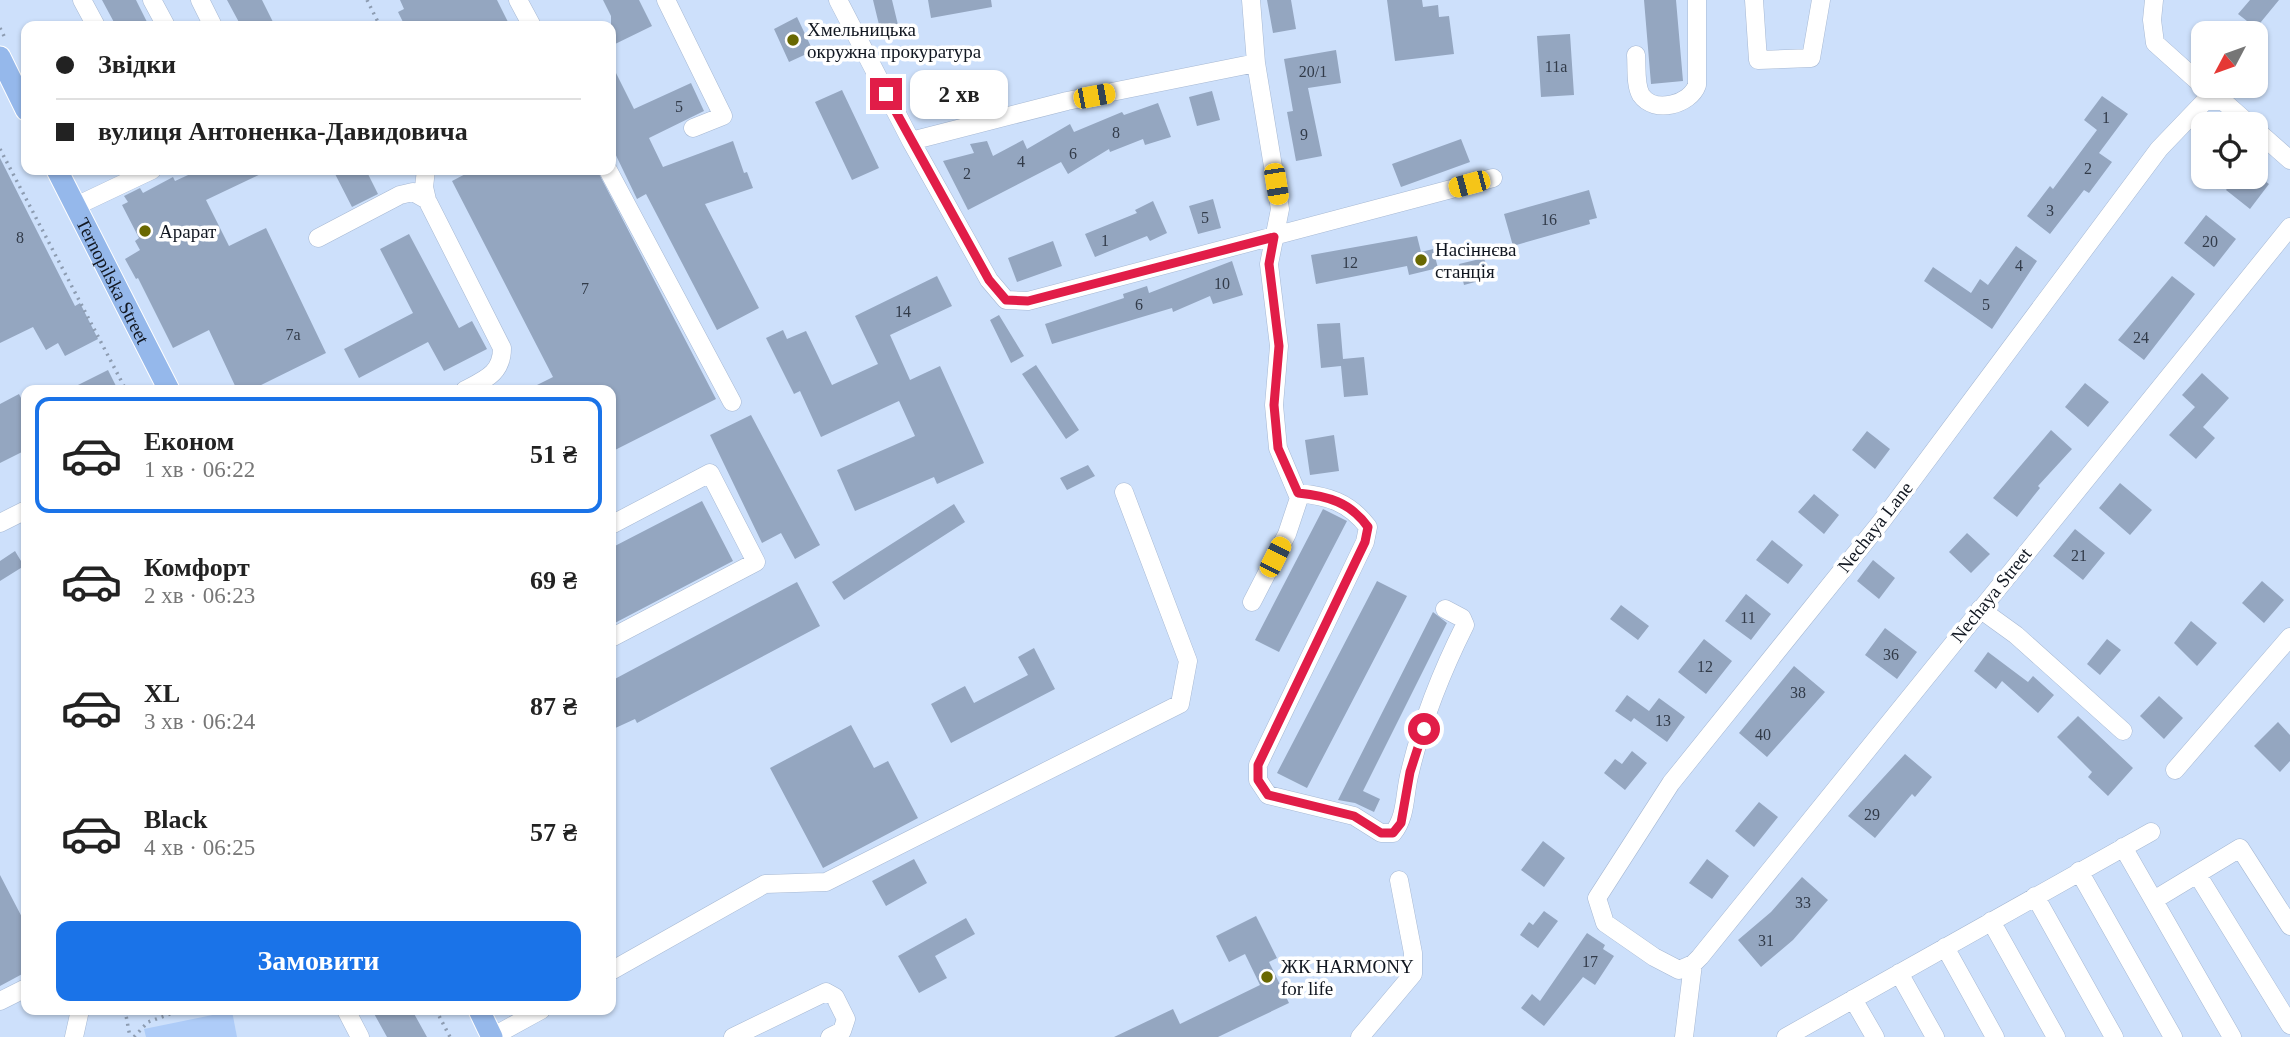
<!DOCTYPE html>
<html lang="uk">
<head>
<meta charset="utf-8">
<style>
	body { margin:0; font-family:"Times New Roman",serif; background:#f2f2f2; color:#222; height:100vh; display:flex; flex-direction:column; font-size:26px; white-space:nowrap }
	* { box-sizing:border-box; margin:0 }
	p { font-size:23px; color:#767676 }
	.icon { flex:none; width:38px; height:38px; fill:none; stroke:currentColor; stroke-width:2; stroke-linecap:round; stroke-linejoin:round }
	.map { position:relative; flex:1; overflow:hidden }
	.panel { position:absolute; left:21px; top:385px; width:595px; height:630px; display:flex; flex-direction:column; background:#fff; border-radius:14px; box-shadow:0 2px 5px #0004 }
	.panel>* { flex:none }
	.hud { position:absolute; left:21px; top:21px; width:595px; height:154px; border-radius:14px; box-shadow:0 2px 5px #0004; display:grid; align-content:center; height:154px; padding:0 35px; background:#fff }
	.needle { width:46px; rotate:229deg }
	.fabs { position:absolute; left:2191px; top:21px; display:grid; gap:14px }
	.fabs a { display:grid; place-items:center; width:77px; height:77px; border-radius:14px; background:#fff; box-shadow:0 2px 5px #0004; font-size:35px }
	.end { position:absolute; width:32px; height:32px; margin:-16px; border:9px solid #e11d48; background:#fff; box-shadow:0 0 0 4px #fff }
	.from { border-radius:50% }
	.bubble { position:absolute; height:49px; border-radius:14px; background:#fff; box-shadow:0 2px 5px #0004; font-size:23px; font-weight:700; line-height:49px; text-align:center }
	.car { position:absolute; width:21px; height:42px; margin:-21px -10px; border-radius:9px; box-shadow:0 0 5px 2px #0007; background:linear-gradient(#f5c518 24%,#345 0 40%,#f5c518 0 76%,#345 0 86%,#f5c518 0) }
	.hud b { display:flex; align-items:center; gap:24px; height:66px; font-size:26px }
	.hud b+b { border-top:2px solid #e0e0e0 }
	.hud i { width:18px; height:18px; background:#222 }
	ul { padding:12px 0 0; list-style:none }
	li { display:flex; align-items:center; gap:21px; height:116px; margin:0 14px 10px; padding:0 21px; border:4px solid transparent; border-radius:14px }
	li div { flex:1 }
	li b { display:block; font-size:26px }
	li em { font-style:normal; font-weight:700 }
	li.active { border-color:#1a73e8 }
	li>.icon { width:63px; height:63px; stroke-width:1.5 }
	.cta { display:flex; gap:14px; margin-top:auto; padding:14px 35px }
	.cta a { flex:1; height:80px; border-radius:14px; background:#1a73e8; color:#fff; font-size:28px; font-weight:700; line-height:80px; text-align:center }
	.map>svg:first-child { display:block }
	.green { fill:#aeccf8 }
	.building { fill:#94a6c0 }
	.lines { fill:none; stroke-linecap:round; stroke-linejoin:round }
	.minor-casing { stroke:#a6b8d3; stroke-width:19 }
	.major-casing { stroke:#fff; stroke-width:23 }
	.path { stroke:#8d9cb1; stroke-width:3.5; stroke-dasharray:2 5; stroke-linecap:butt }
	.minor { stroke:#fff; stroke-width:18 }
	.major { stroke:#95b8eb; stroke-width:21 }
	.route { stroke:#e11d48; stroke-width:9 }
	.poi-dot { fill:#696801; stroke:#fff; stroke-width:2.5 }
	.labels { text-anchor:middle; dominant-baseline:central; stroke-width:7; stroke-linejoin:round; paint-order:stroke }
	.number-label { font-size:16px; fill:#323b49 }
	.poi-label { font-size:19px; fill:#111721; stroke:#fff; text-anchor:start }
	.street-label { font-size:19px; fill:#111721; stroke:#fff }
</style>
</head>
<body>
<div class="map">
<svg width="2290" height="1037" viewBox="0 0 2290 1037">
	<rect width="100%" height="100%" fill="#cde0fb"/>
	<!-- green -->
	<path class="green" d="M232 1011 237 1037H146L144 1029Z"/>
	<!-- building -->
	<path class="building" d="M102 0H136L149 26H116Z
		M227 0H262L275 26H241Z
		M400 0H497L510 26H405L398 12 404 9Z
		M603 0H639L652 26 611 46V16Z
		M873 0H892L899 29 881 33Z
		M928 0H991L992 7 931 18Z
		M1267 0H1291L1296 29 1273 33Z
		M1387 0H1422L1423 7 1438 5 1439 17 1449 16 1454 54 1395 61Z
		M1644 0H1676L1683 81 1651 84Z
		M2250 0H2279L2256 28 2238 14Z
		M797 17 813 51 789 62 774 29Z
		M1570 34 1574 95 1541 97 1537 36Z
		M1336 50 1341 83 1308 88 1322 156 1296 161 1287 112 1293 111 1284 59Z
		M611 63 634 109 691 83 704 111 649 138 663 167 733 141 744 173 747 172 753 188 705 204 759 308 717 330 646 194 637 199 611 145Z
		M948 74 963 108 936 119 921 85Z
		M842 90 879 168 852 180 815 102Z
		M1212 91 1220 120 1197 126 1189 97Z
		M2102 96 2128 114 2099 153 2112 162 2089 193 2084 190 2050 234 2027 216 2050 186 2053 189 2097 130 2084 120Z
		M1158 103 1171 137 1145 145 1143 139 1110 152 1109 149 1068 174 1061 162 968 210 943 161 974 153 970 144 987 141 993 156 1023 140 1027 149 1070 124 1074 132 1122 112 1124 115Z
		M1461 139 1470 162 1401 187 1392 164Z
		M0 158 75 306 80 303 98 339 65 356 58 343 46 350 33 327 0 343Z
		M199 170H269L206 200 229 246 266 228 326 353 251 390H237L209 330 173 348 138 278 136 279 125 259 140 250 135 241 139 238 122 205 128 202 124 196 140 188 143 193 173 177 175 181Z
		M333 170H366L378 194 352 207Z
		M473 170H597L716 399 611 452V390H527L553 377 452 181Z
		M2236 177H2259L2269 184 2250 209 2226 190Z
		M1589 190 1597 218 1589 220 1590 224 1513 246 1504 214Z
		M1213 199 1221 228 1198 234 1189 206Z
		M1153 201 1167 233 1150 241 1147 236 1095 257 1085 234 1137 213 1135 210Z
		M2206 215 2236 239 2214 267 2184 243Z
		M409 234 459 328 472 321 487 349 444 371 428 342 359 378 344 349 413 313 380 249Z
		M1417 236 1421 252 1433 249 1438 268 1409 275 1407 266 1316 284 1311 255Z
		M1053 241 1062 266 1017 282 1008 258Z
		M2016 246 2037 261 1992 329 1924 281 1933 267 1971 293 1980 279 1988 285Z
		M1484 258 1490 278 1464 285 1459 264Z
		M1232 261 1243 295 1213 304 1210 296 1173 312 1172 308 1052 344 1045 324 1124 298 1123 294 1147 286 1149 293Z
		M937 276 952 306 890 335 910 380 940 366 984 463 937 484 934 477 855 511 837 470 915 436 899 401 821 437 800 391 794 394 766 338 783 330 787 339 806 331 832 385 878 364 855 316Z
		M2172 276 2195 294 2144 360 2118 340Z
		M999 315 1024 356 1011 363 990 320Z
		M1340 323 1343 359 1364 357 1368 395 1344 397 1341 366 1321 368 1317 324Z
		M1036 365 1079 430 1066 439 1022 374Z
		M108 370 118 390H68Z
		M2202 373 2229 398 2203 427 2215 438 2196 459 2169 435 2195 407 2182 395Z
		M2085 383 2109 402 2088 427 2065 407Z
		M19 394 26 408V450L0 463V404Z
		M751 415 820 545 795 559 781 533 762 543 710 435Z
		M2051 430 2072 449 2038 486 2040 488 2017 517 1993 498Z
		M1867 431 1890 449 1875 469 1852 450Z
		M1334 435 1339 471 1310 475 1305 440Z
		M1088 465 1095 476 1067 490 1060 478Z
		M2120 483 2152 510 2130 535 2099 508Z
		M1814 494 1839 515 1824 534 1798 512Z
		M702 501 733 561 611 625V548Z
		M954 504 965 522 844 600 832 582Z
		M1323 509 1347 521 1279 652 1255 640Z
		M2075 529 2105 553 2083 580 2053 556Z
		M1967 533 1990 554 1971 573 1949 552Z
		M1772 540 1803 565 1788 584 1756 560Z
		M15 551 24 566 0 581V561Z
		M1873 560 1895 578 1879 599 1857 581Z
		M1377 581 1407 596 1307 788 1277 773Z
		M2262 581 2284 600 2264 623 2242 603Z
		M797 582 820 626 637 723 635 719 611 730V681Z
		M1746 594 1771 614 1751 640 1725 621Z
		M1621 605 1649 626 1638 640 1610 619Z
		M1433 612 1447 623 1363 791 1380 799 1374 812 1355 803 1338 800Z
		M2191 621 2217 643 2197 666 2174 643Z
		M1885 628 1917 652 1897 679 1865 655Z
		M1704 639 1732 661 1706 694 1678 672Z
		M2107 639 2121 650 2100 675 2087 664Z
		M1034 648 1055 689 951 743 931 704 965 686 974 703 1028 675 1018 657Z
		M1988 652 2028 682 2033 676 2054 695 2038 713 2002 681 1996 689 1974 671Z
		M1794 666 1825 692 1767 757 1739 733Z
		M1627 695 1649 711 1659 698 1685 717 1667 742 1634 718 1631 722 1615 711Z
		M2159 696 2183 718 2164 739 2140 716Z
		M2078 716 2133 768 2108 796 2088 777 2092 772 2057 737Z
		M2278 722 2290 735V761L2280 772 2254 746Z
		M851 725 874 768 888 761 918 818 823 868 770 768Z
		M1632 751 1647 763 1625 790 1604 773 1615 759 1622 764Z
		M1905 754 1932 777 1915 797 1912 794 1875 838 1848 816Z
		M1759 802 1778 817 1754 847 1735 831Z
		M1543 841 1565 858 1544 887 1521 870Z
		M914 859 927 883 886 906 872 881Z
		M1707 859 1729 876 1712 899 1689 883Z
		M0 875 26 925V972L0 986Z
		M1802 877 1828 900 1793 940 1761 967 1738 940 1771 912Z
		M1544 911 1558 921 1538 948 1520 935 1529 922 1533 925Z
		M1256 916 1277 958 1269 962 1289 1003 1218 1037H1114L1173 1009 1180 1024 1260 985 1245 954 1229 962 1216 936Z
		M966 918 975 934 935 956 947 978 919 993 898 956Z
		M1587 933 1605 945 1603 949 1614 956 1595 985 1583 977 1544 1026 1521 1008 1532 994 1540 1001Z
		M372 1010H412L427 1037H387Z"/>
	<g class="lines">
		<defs>
			<path id="minor" d="M82 0 96 26
				M152 0 166 26
				M200 0 213 26
				M518 0 532 26
				M666 0 723 116 693 128
				M838 0 911 141 989 280 1006 300 1028 301 1493 178
				M1251 0 1256 63 1280 209 1269 264 1279 346 1274 405 1278 448 1299 498 1287 534 1252 602
				M1754 0 1758 60 1811 58 1821 0
				M2154 0 2152 20 2155 43 2203 86
				M1636 55C1637 67 1635 85 1641 95 1654 114 1690 105 1697 85V0
				M2249 124 2223 101H2205L2159 149 1881 522 1671 783 1597 898 1605 923 1654 957 1679 970 1693 964 1700 957 2290 227
				M2256 130 2290 160
				M911 141 1067 101 1256 63
				M426 170 424 187 427 200
				M608 170 732 402
				M76 206 152 170
				M318 238 400 195 413 192 427 200 502 348C502 373 486 379 465 390
				M1298 493C1328 496 1349 502 1368 527L1365 542 1258 765V780L1268 795 1354 816 1381 833H1393C1407 816 1404 793 1410 772 1422 721 1442 671 1465 625L1462 618 1445 609
				M0 523 26 510
				M611 525 710 473 756 562 611 638
				M1980 609 2016 635 2123 731
				M2175 770 2290 637
				M2123 847 2232 1037
				M2079 871 2173 1037
				M2197 874 2290 1025
				M2035 896 2114 1037
				M2154 900 2240 848 2290 926
				M1991 921 2056 1037
				M1945 947 1995 1037
				M611 971 765 884 826 882 1180 704 1188 661 1124 492
				M1899 973 1935 1037
				M1853 999 1875 1037
				M0 1001 26 988
				M346 1010 360 1037
				M74 1037 80 1010
				M492 1037 541 1010
				M733 1037 826 992 835 997 846 1019 842 1031 830 1037
				M1360 1037 1413 974V953L1399 880
				M1684 1037 1693 964
				M1786 1037 2151 832"/>
			<g id="major">
				<path d="M0 57 26 110"/>
				<path id="s1" d="M57 170 169 390"/>
				<path d="M479 1010 492 1037"/>
			</g>
		</defs>
		<!-- minor casing -->
		<use href="#minor" class="minor-casing"/>
		<!-- major casing -->
		<use href="#major" class="major-casing"/>
		<!-- path -->
		<path class="path" d="M367 0 380 26
			M0 28 5 38
			M0 149 126 390
			M125 1010 130 1037
			M436 1010 450 1037
			M134 1037 148 1022 173 1013 174 1010"/>
		<!-- minor -->
		<use href="#minor" class="minor"/>
		<!-- major -->
		<use href="#major" class="major"/>
	</g>
	<g class="lines">
		<!-- route -->
		<path class="route" d="M886 94 989 280 1006 300 1028 301 1274 237 1269 264 1279 346 1274 405 1278 448 1298 493C1328 496 1350 502 1368 527L1365 542 1258 765V780L1268 795 1354 816 1381 833H1393L1401 823 1410 772 1424 729"/>
	</g>
	<!-- markers -->
	<g class="poi-dot">
		<circle cx="793" cy="40" r="7"/>
		<circle cx="145" cy="231" r="7"/>
		<circle cx="1421" cy="260" r="7"/>
		<circle cx="1267" cy="977" r="7"/>
	</g>
	<g class="labels">
		<!-- number labels -->
		<g class="number-label">
			<text x="1556" y="66">11а</text>
			<text x="1313" y="71">20/1</text>
			<text x="679" y="106">5</text>
			<text x="2106" y="117">1</text>
			<text x="1116" y="132">8</text>
			<text x="1304" y="134">9</text>
			<text x="1073" y="153">6</text>
			<text x="1021" y="161">4</text>
			<text x="2088" y="168">2</text>
			<text x="967" y="173">2</text>
			<text x="2050" y="210">3</text>
			<text x="1205" y="217">5</text>
			<text x="1549" y="219">16</text>
			<text x="20" y="237">8</text>
			<text x="1105" y="240">1</text>
			<text x="2210" y="241">20</text>
			<text x="1350" y="262">12</text>
			<text x="2019" y="265">4</text>
			<text x="1222" y="283">10</text>
			<text x="585" y="288">7</text>
			<text x="1139" y="304">6</text>
			<text x="1986" y="304">5</text>
			<text x="903" y="311">14</text>
			<text x="293" y="334">7а</text>
			<text x="2141" y="337">24</text>
			<text x="2079" y="555">21</text>
			<text x="1748" y="617">11</text>
			<text x="1891" y="654">36</text>
			<text x="1705" y="666">12</text>
			<text x="1798" y="692">38</text>
			<text x="1663" y="720">13</text>
			<text x="1763" y="734">40</text>
			<text x="1872" y="814">29</text>
			<text x="1803" y="902">33</text>
			<text x="1766" y="940">31</text>
			<text x="1590" y="961">17</text>
		</g>
		<!-- poi labels -->
		<g class="poi-label">
			<text x="807" y="29">Хмельницька<tspan x="807" dy="22">окружна прокуратура</tspan></text>
			<text x="159" y="231">Арарат</text>
			<text x="1435" y="249">Насіннєва<tspan x="1435" dy="22">станція</tspan></text>
			<text x="1281" y="966">ЖК HARMONY<tspan x="1281" dy="22">for life</tspan></text>
		</g>
		<!-- street labels -->
		<g class="street-label">
			<text stroke="none"><textPath href="#s1" startOffset="124">Ternopilska Street</textPath></text>
			<text transform="translate(1875 527) rotate(-52)">Nechaya Lane</text>
			<text transform="translate(1991 595) rotate(-51)">Nechaya Street</text>
		</g>
	</g>
</svg>
<div class="fabs">
<a><svg class="needle" viewBox="-14 -14 28 28"><path d="M0-13l5 13h-10z" fill="#e53935"/><path d="M0 13l5-13h-10z" fill="#767676"/></svg></a>
<a><svg class="icon" aria-label="locate" viewBox="0 0 24 24"><circle cx="12" cy="12" r="6"/><path d="M12 2v4M12 18v4M2 12h4M18 12h4"/></svg></a>
</div>
<i class="end from" style="left:1424px;top:729px"></i>
<i class="end" style="left:886px;top:94px"></i>
<div class="bubble" style="left:910px;top:70px;width:98px">2 хв</div>
<i class="car" style="left:1094px;top:96px;rotate:79deg"></i>
<i class="car" style="left:1276px;top:184px;rotate:171deg"></i>
<i class="car" style="left:1469px;top:184px;rotate:255deg"></i>
<i class="car" style="left:1275px;top:557px;rotate:27deg"></i>
<div class="hud">
<b><i class="from"></i>Звідки</b>
<b><i></i>вулиця Антоненка-Давидовича</b>
</div>
<section class="panel">
<ul>
<li class="active"><svg class="icon" aria-label="car" viewBox="0 0 24 24"><path d="M5 17H2v-5l4-1 3-4h7l3 4 3 1v5h-3M9 17h6M6 11h13"/><circle cx="7" cy="17" r="2"/><circle cx="17" cy="17" r="2"/></svg><div><b>Економ</b><p>1 хв · 06:22</p></div><em>51 ₴</em></li>
<li><svg class="icon" aria-label="car" viewBox="0 0 24 24"><path d="M5 17H2v-5l4-1 3-4h7l3 4 3 1v5h-3M9 17h6M6 11h13"/><circle cx="7" cy="17" r="2"/><circle cx="17" cy="17" r="2"/></svg><div><b>Комфорт</b><p>2 хв · 06:23</p></div><em>69 ₴</em></li>
<li><svg class="icon" aria-label="car" viewBox="0 0 24 24"><path d="M5 17H2v-5l4-1 3-4h7l3 4 3 1v5h-3M9 17h6M6 11h13"/><circle cx="7" cy="17" r="2"/><circle cx="17" cy="17" r="2"/></svg><div><b>XL</b><p>3 хв · 06:24</p></div><em>87 ₴</em></li>
<li><svg class="icon" aria-label="car" viewBox="0 0 24 24"><path d="M5 17H2v-5l4-1 3-4h7l3 4 3 1v5h-3M9 17h6M6 11h13"/><circle cx="7" cy="17" r="2"/><circle cx="17" cy="17" r="2"/></svg><div><b>Black</b><p>4 хв · 06:25</p></div><em>57 ₴</em></li>
</ul>
<div class="cta"><a>Замовити</a></div>
</section>
</div>
</body>
</html>
